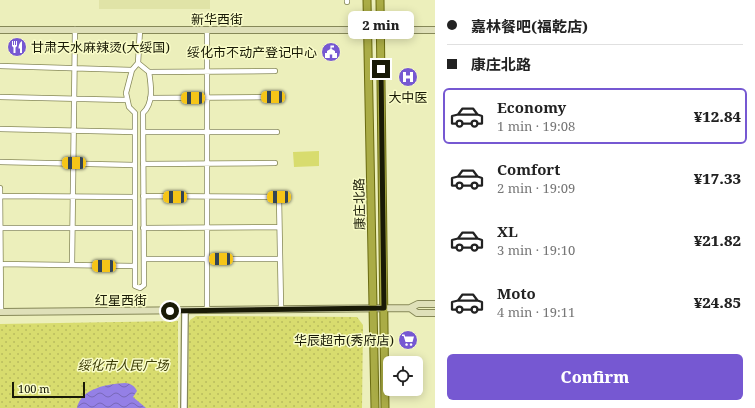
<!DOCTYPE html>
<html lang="en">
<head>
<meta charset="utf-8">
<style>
	body { margin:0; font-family:"Noto Serif","Noto Sans SC",serif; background:#f2f2f2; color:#222; height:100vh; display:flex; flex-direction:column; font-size:15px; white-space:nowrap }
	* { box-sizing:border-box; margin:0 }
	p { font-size:13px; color:#767676 }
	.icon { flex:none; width:22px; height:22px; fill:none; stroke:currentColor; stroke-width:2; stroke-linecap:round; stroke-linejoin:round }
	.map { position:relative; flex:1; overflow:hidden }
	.side { display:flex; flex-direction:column; background:#fff; width:320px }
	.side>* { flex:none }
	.guide { display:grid; align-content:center; height:88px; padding:0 12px; background:#fff }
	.buttons { position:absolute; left:383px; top:356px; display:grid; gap:8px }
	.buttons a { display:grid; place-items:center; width:40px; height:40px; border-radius:6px; background:#fff; box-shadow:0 2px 10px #0003; font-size:20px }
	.scale { position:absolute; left:12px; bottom:10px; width:73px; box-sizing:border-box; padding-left:4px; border:2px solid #191a06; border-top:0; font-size:11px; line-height:14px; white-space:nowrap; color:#191a06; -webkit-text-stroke:3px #f9fcc8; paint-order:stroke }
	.end { position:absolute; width:18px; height:18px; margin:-9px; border:5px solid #191a06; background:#fff; box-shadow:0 0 0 2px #fff }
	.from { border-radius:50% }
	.bubble { position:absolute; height:28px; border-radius:6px; background:#fff; box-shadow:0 2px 10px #0003; font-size:13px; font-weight:800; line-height:28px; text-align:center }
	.car { position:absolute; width:12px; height:24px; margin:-12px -6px; border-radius:5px; box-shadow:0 0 3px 1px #0007; background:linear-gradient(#f5c518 24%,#345 0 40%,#f5c518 0 76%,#345 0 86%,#f5c518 0) }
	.guide b { display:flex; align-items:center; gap:14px; height:38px; font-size:15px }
	.guide b+b { border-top:1px solid #e0e0e0 }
	.guide i { width:10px; height:10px; background:#222 }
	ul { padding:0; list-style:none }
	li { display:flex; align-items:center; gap:12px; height:56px; margin:0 8px 6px; padding:0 4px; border:2px solid transparent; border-radius:6px }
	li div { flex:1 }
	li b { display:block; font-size:15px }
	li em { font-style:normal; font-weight:800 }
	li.current { border-color:#7658d2 }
	li>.icon { width:36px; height:36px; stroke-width:1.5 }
	.action { display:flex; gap:8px; margin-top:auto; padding:8px 12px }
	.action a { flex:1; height:46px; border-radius:6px; background:#7658d2; color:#fff; font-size:16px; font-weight:800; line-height:46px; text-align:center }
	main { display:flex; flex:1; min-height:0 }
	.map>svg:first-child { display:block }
	.built { fill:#e0e3a7 }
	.grass { fill:#d8dc6e }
	.park { fill:url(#park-dots) }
	.water { fill:url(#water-waves) }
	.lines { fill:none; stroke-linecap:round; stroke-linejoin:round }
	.minor-casing { stroke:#868858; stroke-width:6 }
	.tertiary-casing { stroke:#868858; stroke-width:8 }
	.secondary-casing { stroke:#868858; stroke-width:8 }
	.trunk-casing { stroke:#6a6b11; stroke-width:9 }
	.minor { stroke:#fff; stroke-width:4.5 }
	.tertiary { stroke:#fff; stroke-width:5.5 }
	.secondary { stroke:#dfe0b9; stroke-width:6 }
	.trunk { stroke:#aaac46; stroke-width:7 }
	.route { stroke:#191a06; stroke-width:5 }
	.labels { text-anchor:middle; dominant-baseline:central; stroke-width:3; stroke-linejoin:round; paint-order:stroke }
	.street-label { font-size:13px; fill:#191a06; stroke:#f9fcc8 }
	.poi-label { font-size:13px; fill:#191a06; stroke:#f9fcc8; text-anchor:end }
	.park-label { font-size:13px; font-style:italic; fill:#3a3b04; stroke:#f9fcc8 }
</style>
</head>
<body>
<main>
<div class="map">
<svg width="435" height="408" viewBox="0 0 435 408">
	<defs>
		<pattern id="park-dots" width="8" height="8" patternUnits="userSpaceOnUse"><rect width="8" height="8" fill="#d8dc6e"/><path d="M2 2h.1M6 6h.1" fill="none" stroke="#b9bc5e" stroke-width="1.8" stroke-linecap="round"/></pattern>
		<pattern id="water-waves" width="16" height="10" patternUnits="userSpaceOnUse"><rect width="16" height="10" fill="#9480e6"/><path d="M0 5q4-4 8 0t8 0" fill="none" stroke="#7868b8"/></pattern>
	</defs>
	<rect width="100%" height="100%" fill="#ecefbb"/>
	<!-- built -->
	<path class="built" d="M99 0H210V9H99Z"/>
	<!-- grass -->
	<path class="grass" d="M319 151V166L294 167 293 152Z"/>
	<!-- park -->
	<path class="park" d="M196 316 357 317 363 325 362 408H188L189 323 190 320Z
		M178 321V408H0V324Z"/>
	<!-- water -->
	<path class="water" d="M125 383C130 383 135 386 137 391L133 397 146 408H77C81 388 108 384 125 383Z"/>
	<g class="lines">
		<defs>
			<path id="minor" d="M347 0V2
				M207 30V310
				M138 63 149 72C151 85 154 103 143 113L144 285 140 288 135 286V113L129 107 126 93 132 70 138 63 140 30
				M0 66 132 70
				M149 72 275 71
				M0 97 127 100
				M150 98 273 97
				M0 129 135 132
				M143 132H277
				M0 162 135 165
				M143 164 275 163
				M0 188 1 311
				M0 196 135 197
				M143 196 279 197 281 308
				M0 228H135
				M143 228 279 227
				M144 259H280
				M0 264 135 266
				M72 265 75 29"/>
			<path id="tertiary" d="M184 408 185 311"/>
			<path id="secondary" d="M0 30H435
				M435 304H418L410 308 417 313H435
				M0 312 410 308"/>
			<path id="trunk" d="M367 0 375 408
				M380 0 385 408"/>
		</defs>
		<!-- minor casing -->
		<use href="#minor" class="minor-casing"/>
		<!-- tertiary casing -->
		<use href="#tertiary" class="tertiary-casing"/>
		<!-- secondary casing -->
		<use href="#secondary" class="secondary-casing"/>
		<!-- trunk casing -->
		<use href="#trunk" class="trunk-casing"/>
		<!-- minor -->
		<use href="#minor" class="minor"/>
		<!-- tertiary -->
		<use href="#tertiary" class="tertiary"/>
		<!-- secondary -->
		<use href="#secondary" class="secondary"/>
		<!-- trunk -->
		<use href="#trunk" class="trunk"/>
	</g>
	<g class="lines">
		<!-- route -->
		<path class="route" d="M170 311 384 308 381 69"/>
	</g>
	<!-- icons -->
	<defs>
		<symbol id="restaurant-disc" viewBox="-11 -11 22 22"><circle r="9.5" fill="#7658d2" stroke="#f9fcc8"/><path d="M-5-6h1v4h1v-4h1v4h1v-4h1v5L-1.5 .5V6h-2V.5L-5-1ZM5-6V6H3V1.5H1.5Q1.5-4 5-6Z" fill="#fff"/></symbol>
		<symbol id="civic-disc" viewBox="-11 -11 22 22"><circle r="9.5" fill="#7658d2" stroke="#f9fcc8"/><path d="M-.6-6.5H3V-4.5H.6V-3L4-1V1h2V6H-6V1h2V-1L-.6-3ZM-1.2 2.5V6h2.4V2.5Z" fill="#fff"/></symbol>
		<symbol id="hospital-disc" viewBox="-11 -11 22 22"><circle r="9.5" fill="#7658d2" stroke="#f9fcc8"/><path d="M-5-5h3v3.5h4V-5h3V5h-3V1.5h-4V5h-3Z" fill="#fff"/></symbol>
		<symbol id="supermarket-disc" viewBox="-11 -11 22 22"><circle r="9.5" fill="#7658d2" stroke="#f9fcc8"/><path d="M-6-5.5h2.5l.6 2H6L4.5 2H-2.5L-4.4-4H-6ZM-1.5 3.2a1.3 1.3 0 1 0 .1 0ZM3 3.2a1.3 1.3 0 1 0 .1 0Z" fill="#fff"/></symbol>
	</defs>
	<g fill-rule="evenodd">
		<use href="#restaurant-disc" x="6" y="36" width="22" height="22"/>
		<use href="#civic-disc" x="320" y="41" width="22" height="22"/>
		<use href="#hospital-disc" x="397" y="66" width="22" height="22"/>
		<use href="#supermarket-disc" x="397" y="329" width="22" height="22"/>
	</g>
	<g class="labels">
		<!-- street labels -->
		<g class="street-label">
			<text x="217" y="19">新华西街</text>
			<text transform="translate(359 204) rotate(-91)">康庄北路</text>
			<text x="121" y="300">红星西街</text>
		</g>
		<!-- poi labels -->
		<g class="poi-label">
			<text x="31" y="47" text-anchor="start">甘肃天水麻辣烫(大绥国)</text>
			<text x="317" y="52">绥化市不动产登记中心</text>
			<text x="408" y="97" text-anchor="middle">大中医</text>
			<text x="394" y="340">华辰超市(秀府店)</text>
		</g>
		<!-- park labels -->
		<g class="park-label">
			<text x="123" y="365">绥化市人民广场</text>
		</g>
	</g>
</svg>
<div class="buttons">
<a><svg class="icon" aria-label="locate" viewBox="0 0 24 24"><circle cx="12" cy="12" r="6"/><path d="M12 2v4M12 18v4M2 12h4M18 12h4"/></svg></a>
</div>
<div class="scale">100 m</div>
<i class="end from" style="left:170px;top:311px"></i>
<i class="end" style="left:381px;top:69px"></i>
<div class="bubble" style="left:348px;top:11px;width:66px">2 min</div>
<i class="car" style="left:273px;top:97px;rotate:270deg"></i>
<i class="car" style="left:193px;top:98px;rotate:270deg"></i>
<i class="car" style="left:74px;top:163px;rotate:271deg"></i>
<i class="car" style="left:175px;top:197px;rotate:270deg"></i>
<i class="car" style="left:279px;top:197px;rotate:270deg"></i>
<i class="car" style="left:221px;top:259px;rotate:270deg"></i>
<i class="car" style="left:104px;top:266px;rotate:271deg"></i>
</div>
<section class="side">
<div class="guide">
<b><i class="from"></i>嘉林餐吧(福乾店)</b>
<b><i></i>康庄北路</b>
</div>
<ul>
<li class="current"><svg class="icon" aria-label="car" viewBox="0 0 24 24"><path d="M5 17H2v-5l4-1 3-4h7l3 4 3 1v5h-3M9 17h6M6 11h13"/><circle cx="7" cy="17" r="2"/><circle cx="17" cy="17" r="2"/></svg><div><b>Economy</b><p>1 min · 19:08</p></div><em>¥12.84</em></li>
<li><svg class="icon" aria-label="car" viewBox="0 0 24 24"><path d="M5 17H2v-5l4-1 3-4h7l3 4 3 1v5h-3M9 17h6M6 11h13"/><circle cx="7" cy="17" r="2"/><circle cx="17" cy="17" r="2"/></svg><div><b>Comfort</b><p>2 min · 19:09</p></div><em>¥17.33</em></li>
<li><svg class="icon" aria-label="car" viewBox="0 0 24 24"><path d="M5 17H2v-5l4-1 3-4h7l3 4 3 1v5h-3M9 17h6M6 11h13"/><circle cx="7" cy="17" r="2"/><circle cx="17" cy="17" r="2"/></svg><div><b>XL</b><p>3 min · 19:10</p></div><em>¥21.82</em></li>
<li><svg class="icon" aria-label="car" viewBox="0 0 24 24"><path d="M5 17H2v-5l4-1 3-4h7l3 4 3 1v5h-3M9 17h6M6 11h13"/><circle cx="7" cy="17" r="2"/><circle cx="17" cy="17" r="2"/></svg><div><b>Moto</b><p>4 min · 19:11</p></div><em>¥24.85</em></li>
</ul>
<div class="action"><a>Confirm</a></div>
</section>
</main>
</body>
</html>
